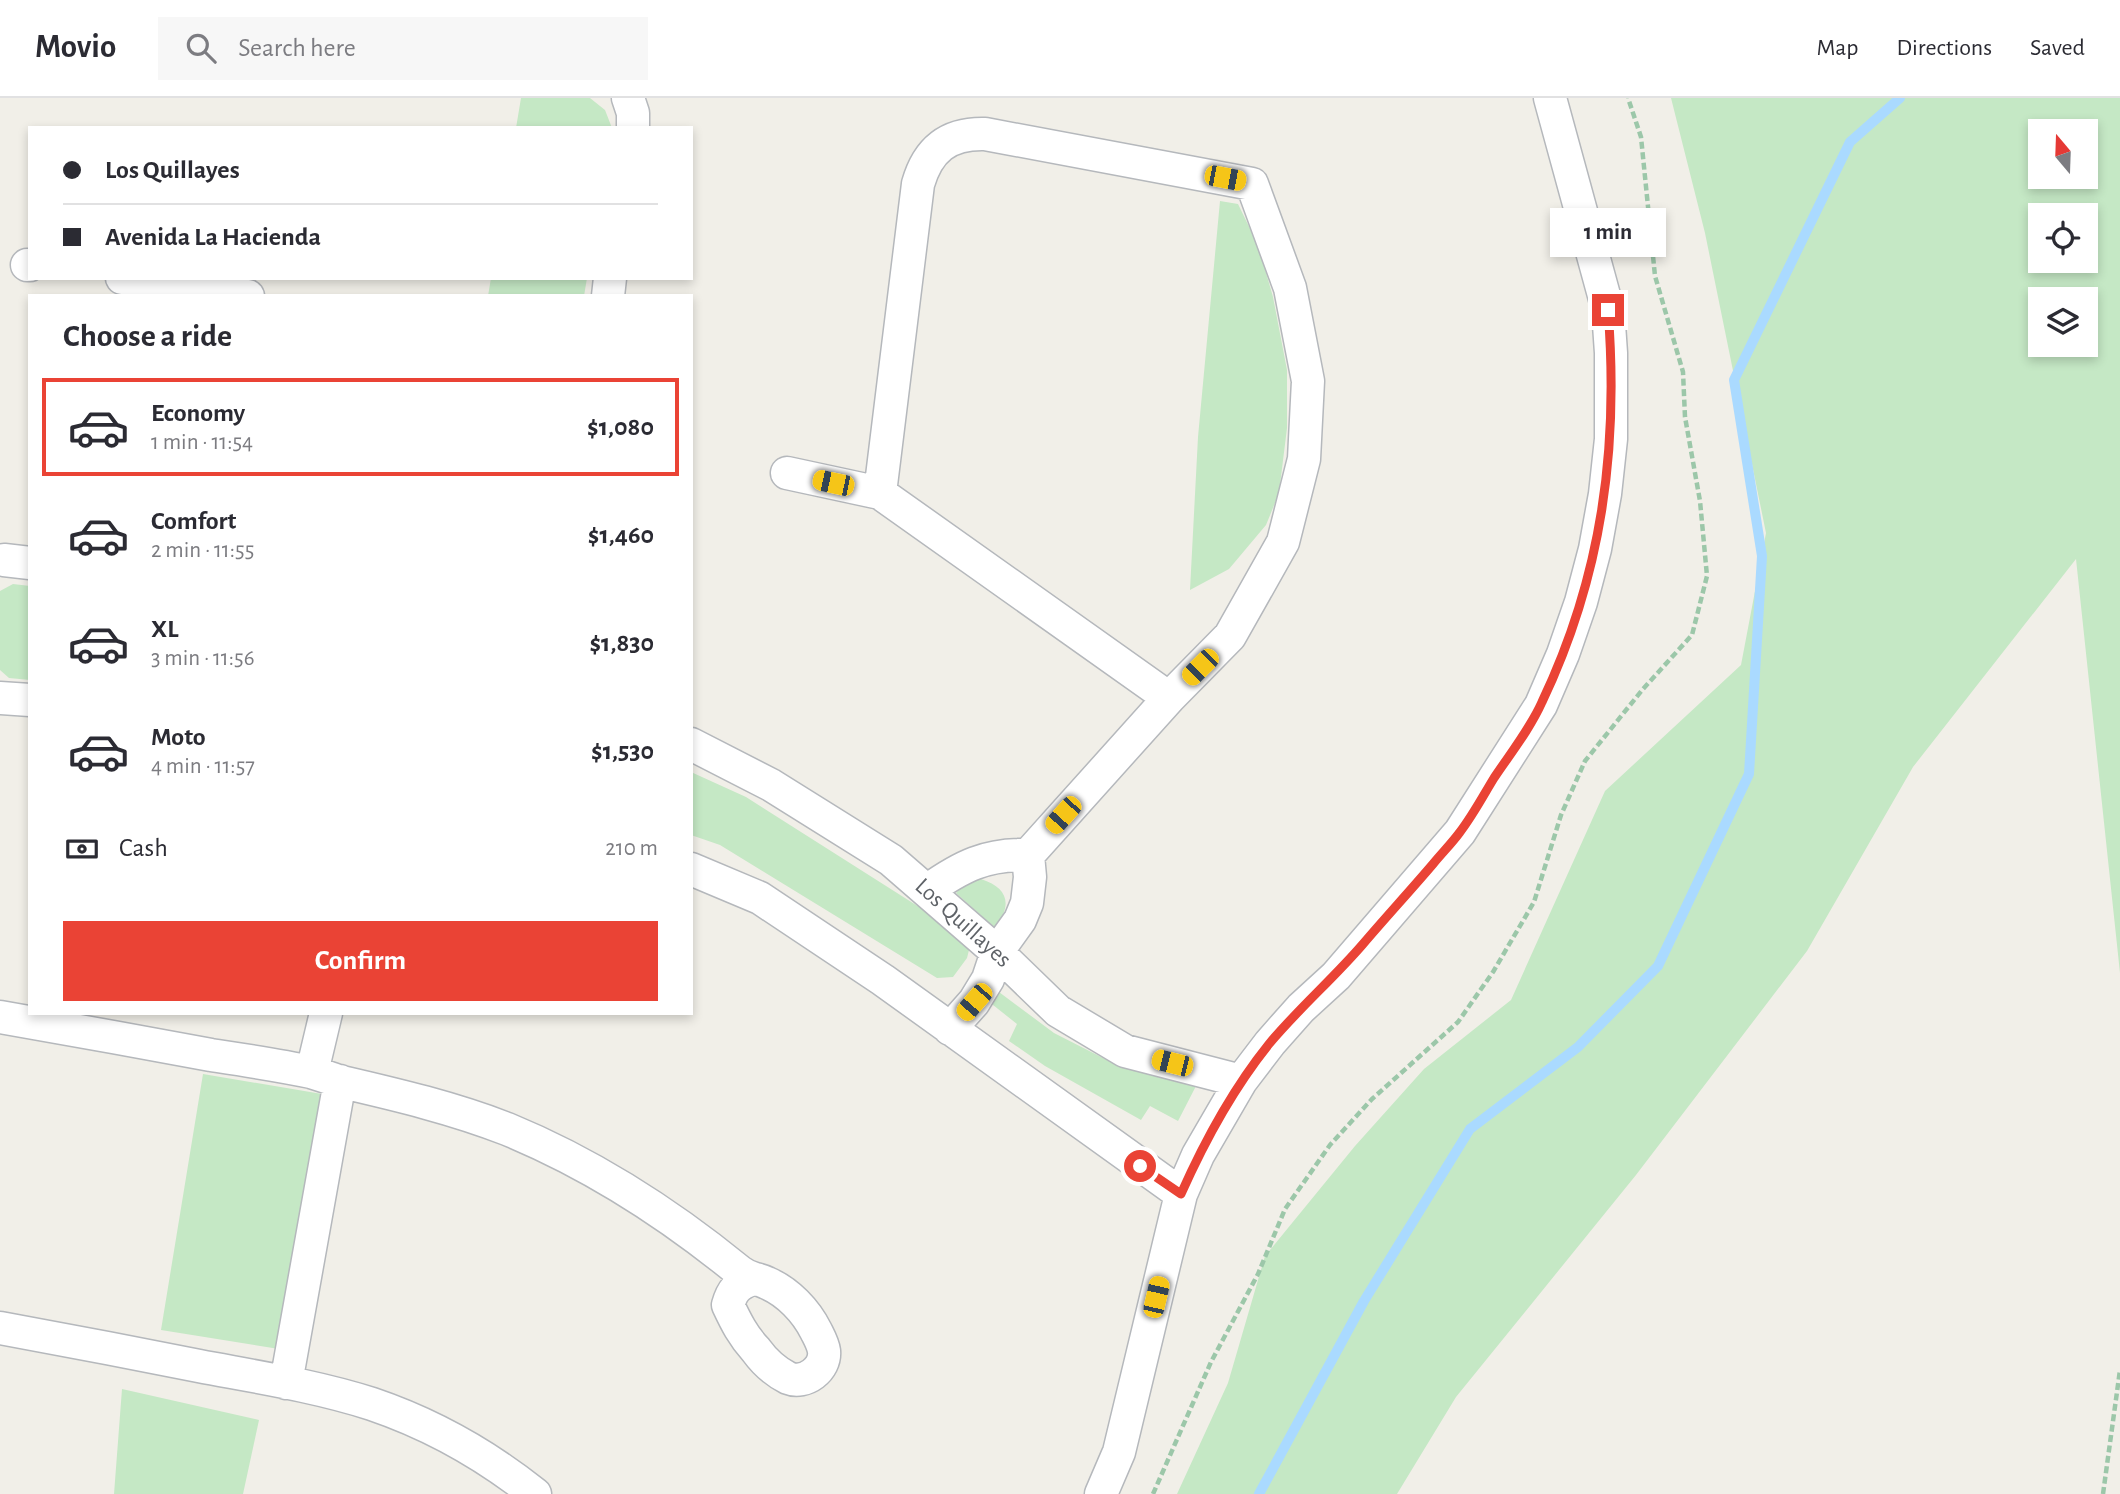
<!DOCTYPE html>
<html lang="en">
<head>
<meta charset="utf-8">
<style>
	body { margin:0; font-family:"Alegreya Sans",sans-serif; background:#f7f7f7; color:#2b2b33; height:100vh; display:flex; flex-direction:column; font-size:26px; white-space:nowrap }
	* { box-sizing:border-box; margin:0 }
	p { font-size:23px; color:#7c7c81 }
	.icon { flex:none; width:38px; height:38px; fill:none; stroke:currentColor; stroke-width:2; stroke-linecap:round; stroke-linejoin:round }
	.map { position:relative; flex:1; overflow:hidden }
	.sheet { position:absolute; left:28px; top:196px; width:665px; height:721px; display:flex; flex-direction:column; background:#fff; border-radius:0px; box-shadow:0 4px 10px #0003 }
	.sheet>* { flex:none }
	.top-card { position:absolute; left:28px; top:28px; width:665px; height:154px; border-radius:0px; box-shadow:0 4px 10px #0003; display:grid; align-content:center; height:154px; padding:0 35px; background:#fff }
	.needle { width:46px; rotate:341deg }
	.fabs { position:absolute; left:2028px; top:21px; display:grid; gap:14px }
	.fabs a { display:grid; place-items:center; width:70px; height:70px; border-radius:0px; background:#fff; box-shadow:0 4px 10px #0003; font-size:35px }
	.end { position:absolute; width:32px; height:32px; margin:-16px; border:9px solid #ea4335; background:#fff; box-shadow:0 0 0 4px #fff }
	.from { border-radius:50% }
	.bubble { position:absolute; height:49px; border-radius:0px; background:#fff; box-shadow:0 4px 10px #0003; font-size:23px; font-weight:700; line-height:49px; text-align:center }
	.car { position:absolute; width:21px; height:42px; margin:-21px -10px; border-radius:9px; box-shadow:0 0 5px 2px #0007; background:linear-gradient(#f5c518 24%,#345 0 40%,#f5c518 0 76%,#345 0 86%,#f5c518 0) }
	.top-card b { display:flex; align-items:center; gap:24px; height:66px; font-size:26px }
	.top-card b+b { border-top:2px solid #e1e1e2 }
	.top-card i { width:18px; height:18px; background:#2b2b33 }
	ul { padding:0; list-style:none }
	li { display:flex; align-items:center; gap:21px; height:98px; margin:0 14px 10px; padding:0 21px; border:4px solid transparent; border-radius:0px }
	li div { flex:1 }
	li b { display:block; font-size:26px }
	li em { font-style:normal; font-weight:700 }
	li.on { border-color:#ea4335 }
	li>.icon { width:63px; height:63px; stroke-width:1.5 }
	h2 { padding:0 35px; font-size:32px; line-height:84px }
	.pay { display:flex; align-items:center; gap:18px; height:77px; padding:0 35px; font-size:26px }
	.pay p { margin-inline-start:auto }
	.cta { display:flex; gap:14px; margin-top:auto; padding:14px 35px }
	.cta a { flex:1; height:80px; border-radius:0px; background:#ea4335; color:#fff; font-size:28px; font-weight:700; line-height:80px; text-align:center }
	header { display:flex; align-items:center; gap:42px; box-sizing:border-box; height:98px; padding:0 35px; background:#fff; border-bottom:2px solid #e1e1e2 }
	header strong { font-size:33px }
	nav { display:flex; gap:38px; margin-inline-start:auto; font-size:24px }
	.search { width:490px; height:63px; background:#f7f7f7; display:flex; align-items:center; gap:18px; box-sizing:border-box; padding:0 24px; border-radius:0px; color:#7c7c81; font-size:26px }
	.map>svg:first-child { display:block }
	.green { fill:#c5e8c5; fill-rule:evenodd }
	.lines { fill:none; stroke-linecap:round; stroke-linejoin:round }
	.stream { stroke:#aadaff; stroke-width:10 }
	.street-casing { stroke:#b5b8bc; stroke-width:35 }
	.path { stroke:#9cc7a9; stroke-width:4.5; stroke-dasharray:7 3.5; stroke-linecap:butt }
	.street { stroke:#fff; stroke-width:32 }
	.route { stroke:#ea4335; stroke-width:9 }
	.labels { text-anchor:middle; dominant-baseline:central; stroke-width:6; stroke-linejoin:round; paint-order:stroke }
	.street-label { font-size:24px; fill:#5f6368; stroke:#fff }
</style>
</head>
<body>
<header>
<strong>Movio</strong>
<div class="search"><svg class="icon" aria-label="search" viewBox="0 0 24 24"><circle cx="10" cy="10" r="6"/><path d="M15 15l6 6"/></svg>Search here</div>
<nav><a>Map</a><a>Directions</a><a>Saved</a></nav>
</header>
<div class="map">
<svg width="2120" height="1396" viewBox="0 0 2120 1396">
	<rect width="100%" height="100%" fill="#f1efe8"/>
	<!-- green -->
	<path class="green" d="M521 0H590L605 12 612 30H516Z
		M1671 0H2120V875L2076 461 1913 669 1807 853 1636 1077 1456 1299 1397 1396H1177L1228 1285 1265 1158 1355 1048 1424 971 1511 902 1605 693 1741 567 1766 435 1705 135ZM2086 33V79H2040V33ZM2040 117H2086V163H2040ZM2086 201V247H2040V201Z
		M1220 103 1238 106 1258 147 1273 199 1287 272V330L1279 395 1266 427 1229 471 1190 492 1198 339Z
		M491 180H587L584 198H488Z
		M13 486 30 488V582L9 580 0 572V493Z
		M691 674 746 699 927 814 970 848 967 860 953 879 937 880 720 747 691 737Z
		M981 781C1008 790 1013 806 995 830L956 795 967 782Z
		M995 891 1054 935 1107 962 1140 972 1187 977 1196 988 1178 1023 1150 1008 1141 1022 1045 968 1009 943 1017 926 988 903Z
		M203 976 322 996 279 1251 161 1232Z
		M122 1291 259 1322 243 1396H114Z"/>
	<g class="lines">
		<!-- stream -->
		<path class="stream" d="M1259 1396 1364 1203 1470 1031 1578 949 1658 868 1749 676 1762 458 1734 282 1850 44 1900 0"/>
		<defs>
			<path id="street" d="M628 0 633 15V30
				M27 167H30
				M122 180 248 198
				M608 198 610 180
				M787 375 880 395
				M4 462 30 465
				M0 600 30 602
				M691 646 771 687 891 762 997 854 1058 913 1125 953 1241 983
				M1028 757 1169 600 1230 538 1283 444 1304 361 1308 283 1290 190 1252 86 985 36C948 35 928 51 918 86L880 395 1169 600
				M691 771 760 800 883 882 1181 1096
				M928 792C962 768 986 756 1028 757L1030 779 1027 805 1020 822 997 854 988 881 974 904 950 931
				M0 919C70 931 141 944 211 957 244 962 278 967 311 974 322 977 332 981 342 984 398 997 453 1010 507 1031 592 1066 668 1115 739 1173 752 1183 755 1179 767 1185 788 1194 806 1213 816 1233 819 1239 823 1246 824 1253 826 1271 805 1287 788 1280 776 1274 764 1263 756 1252 743 1238 736 1224 728 1207 732 1193 737 1187 750 1182
				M312 974 326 915
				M0 1230C66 1242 133 1255 199 1268 257 1279 316 1288 372 1306 431 1326 486 1357 535 1396
				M286 1285 340 983
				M1101 1396 1119 1354 1181 1096 1198 1057 1241 983 1270 945 1301 910 1336 878 1460 734 1541 607 1563 556 1581 504 1595 451 1605 396 1611 341V255L1608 212 1550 0"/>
		</defs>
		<!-- street casing -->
		<use href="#street" class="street-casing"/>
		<!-- path -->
		<path class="path" d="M1153 1396 1211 1264 1258 1176 1285 1111 1330 1047 1372 1001 1458 924 1493 874 1534 804 1561 717 1585 663 1643 591 1692 537 1707 478 1700 403 1685 319 1683 274 1655 178 1641 39 1628 0
			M2103 1396 2120 1272"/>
		<!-- street -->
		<use href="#street" class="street"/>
	</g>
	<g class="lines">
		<!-- route -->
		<path class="route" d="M1140 1068 1181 1096C1205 1042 1232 992 1269 946 1298 911 1333 881 1363 846 1386 819 1410 793 1433 766 1442 755 1452 745 1460 734 1473 717 1483 698 1494 680 1510 656 1530 631 1542 604 1602 478 1619 350 1608 212"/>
	</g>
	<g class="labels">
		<!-- street labels -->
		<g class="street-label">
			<text transform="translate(963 825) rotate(42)">Los Quillayes</text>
		</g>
	</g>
</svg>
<div class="fabs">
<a><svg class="needle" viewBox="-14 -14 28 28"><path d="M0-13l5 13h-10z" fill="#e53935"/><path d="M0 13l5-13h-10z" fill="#7c7c81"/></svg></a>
<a><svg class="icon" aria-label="locate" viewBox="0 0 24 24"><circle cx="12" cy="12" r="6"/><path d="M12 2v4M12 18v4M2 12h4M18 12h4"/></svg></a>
<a><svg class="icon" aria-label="layers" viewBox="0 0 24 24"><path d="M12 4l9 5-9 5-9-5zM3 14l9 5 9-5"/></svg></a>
</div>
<i class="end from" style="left:1140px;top:1068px"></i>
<i class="end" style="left:1608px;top:212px"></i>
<div class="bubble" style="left:1550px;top:110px;width:116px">1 min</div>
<i class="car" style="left:1225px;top:80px;rotate:101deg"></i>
<i class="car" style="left:833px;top:385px;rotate:282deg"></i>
<i class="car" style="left:1200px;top:569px;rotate:225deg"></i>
<i class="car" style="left:1063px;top:717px;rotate:222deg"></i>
<i class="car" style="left:974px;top:904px;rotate:221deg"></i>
<i class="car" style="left:1172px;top:965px;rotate:284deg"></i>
<i class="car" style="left:1156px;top:1199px;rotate:13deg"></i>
<div class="top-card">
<b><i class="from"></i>Los Quillayes</b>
<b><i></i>Avenida La Hacienda</b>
</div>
<section class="sheet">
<h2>Choose a ride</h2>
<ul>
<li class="on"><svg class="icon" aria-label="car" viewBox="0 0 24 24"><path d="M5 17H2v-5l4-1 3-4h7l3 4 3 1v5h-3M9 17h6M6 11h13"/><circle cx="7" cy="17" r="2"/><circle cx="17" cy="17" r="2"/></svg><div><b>Economy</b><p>1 min · 11:54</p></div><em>$1,080</em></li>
<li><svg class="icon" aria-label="car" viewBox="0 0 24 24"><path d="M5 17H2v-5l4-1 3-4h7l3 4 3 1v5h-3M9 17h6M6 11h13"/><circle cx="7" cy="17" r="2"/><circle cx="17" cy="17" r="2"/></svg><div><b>Comfort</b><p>2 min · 11:55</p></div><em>$1,460</em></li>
<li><svg class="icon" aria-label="car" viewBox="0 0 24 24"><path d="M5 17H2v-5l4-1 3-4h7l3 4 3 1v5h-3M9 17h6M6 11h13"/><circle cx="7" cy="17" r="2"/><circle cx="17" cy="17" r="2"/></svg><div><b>XL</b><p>3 min · 11:56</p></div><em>$1,830</em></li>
<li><svg class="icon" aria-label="car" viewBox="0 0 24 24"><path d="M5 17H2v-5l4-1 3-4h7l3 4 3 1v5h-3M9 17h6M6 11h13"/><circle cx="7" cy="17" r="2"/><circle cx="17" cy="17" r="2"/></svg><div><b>Moto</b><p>4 min · 11:57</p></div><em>$1,530</em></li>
</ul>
<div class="pay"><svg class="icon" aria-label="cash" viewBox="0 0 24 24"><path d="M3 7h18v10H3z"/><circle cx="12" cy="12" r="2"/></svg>Cash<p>210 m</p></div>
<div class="cta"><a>Confirm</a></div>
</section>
</div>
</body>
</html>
